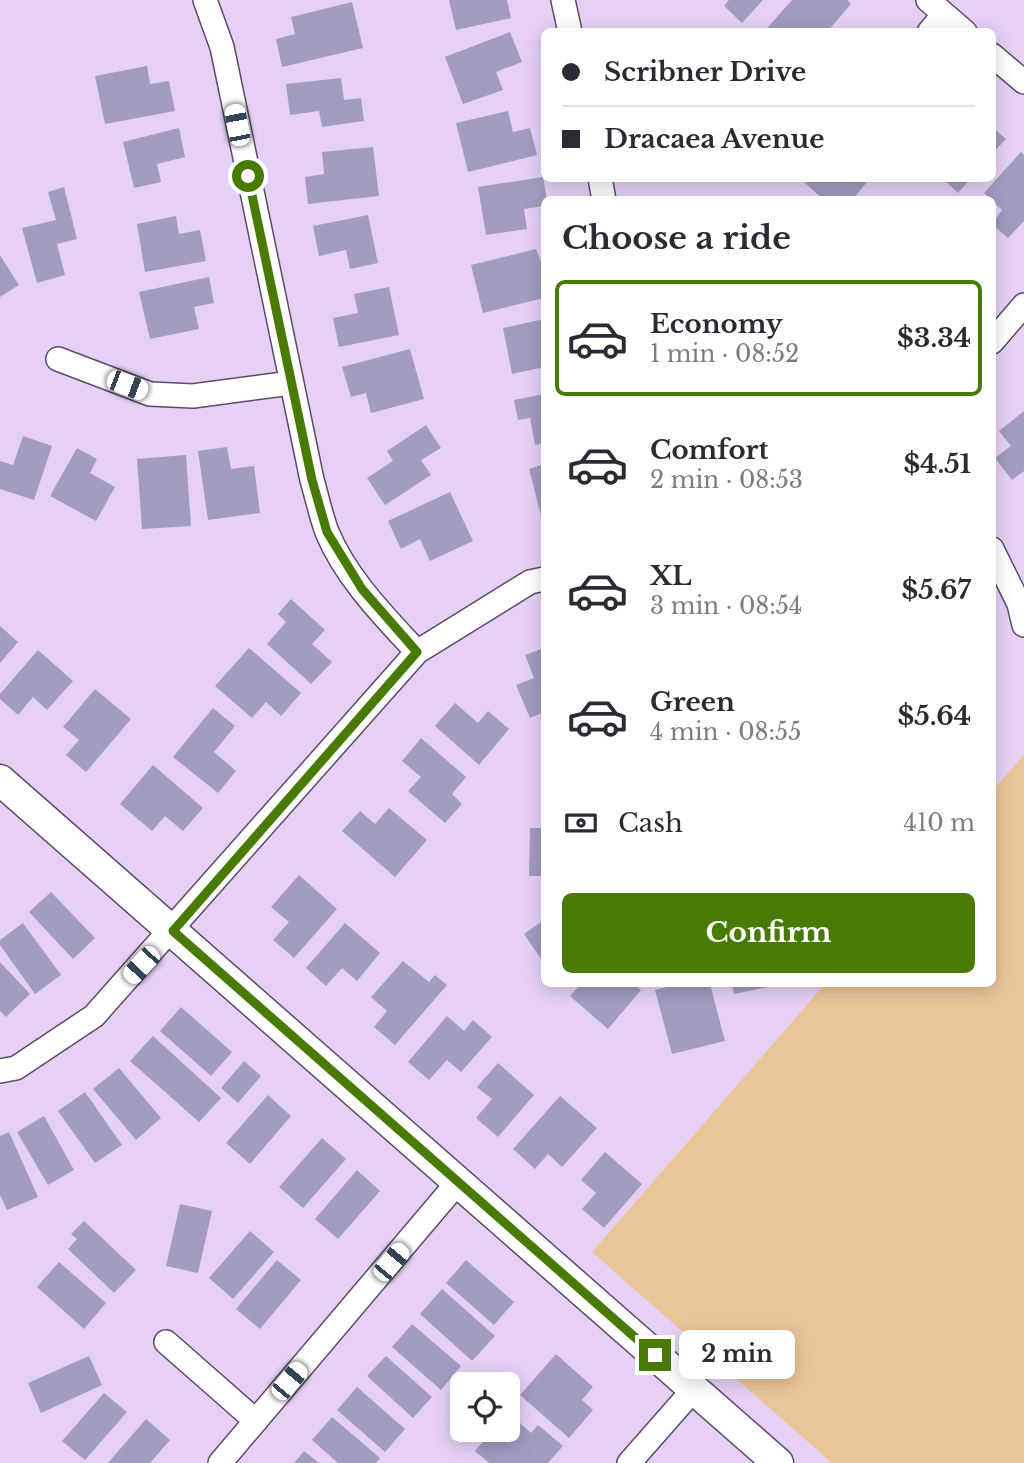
<!DOCTYPE html>
<html lang="en">
<head>
<meta charset="utf-8">
<style>
	body { margin:0; font-family:"Libre Baskerville",serif; background:#f2f2f3; color:#2b2b33; height:100vh; display:flex; flex-direction:column; font-size:26px; white-space:nowrap }
	* { box-sizing:border-box; margin:0 }
	p { font-size:23px; color:#7c7c81 }
	.icon { flex:none; width:38px; height:38px; fill:none; stroke:currentColor; stroke-width:2; stroke-linecap:round; stroke-linejoin:round }
	.map { position:relative; flex:1; overflow:hidden }
	.details { position:absolute; left:541px; top:196px; width:455px; height:791px; display:flex; flex-direction:column; background:#fff; border-radius:10px; box-shadow:0 4px 18px #0003 }
	.details>* { flex:none }
	.top-card { position:absolute; left:541px; top:28px; width:455px; height:154px; border-radius:10px; box-shadow:0 4px 18px #0003; display:grid; align-content:center; height:154px; padding:0 21px; background:#fff }
	.controls { position:absolute; left:450px; top:1372px; display:grid; gap:14px }
	.controls a { display:grid; place-items:center; width:70px; height:70px; border-radius:10px; background:#fff; box-shadow:0 4px 18px #0003; font-size:35px }
	.end { position:absolute; width:32px; height:32px; margin:-16px; border:9px solid #497a04; background:#fff; box-shadow:0 0 0 4px #fff }
	.from { border-radius:50% }
	.bubble { position:absolute; height:49px; border-radius:10px; background:#fff; box-shadow:0 4px 18px #0003; font-size:23px; font-weight:700; line-height:49px; text-align:center }
	.car { position:absolute; width:21px; height:42px; margin:-21px -10px; border-radius:9px; box-shadow:0 0 5px 2px #0007; background:linear-gradient(#fff 24%,#345 0 40%,#fff 0 76%,#345 0 86%,#fff 0) }
	.top-card b { display:flex; align-items:center; gap:24px; height:66px; font-size:26px }
	.top-card b+b { border-top:2px solid #e1e1e2 }
	.top-card i { width:18px; height:18px; background:#2b2b33 }
	ul { padding:0; list-style:none }
	li { display:flex; align-items:center; gap:21px; height:116px; margin:0 14px 10px; padding:0 7px; border:4px solid transparent; border-radius:10px }
	li div { flex:1 }
	li b { display:block; font-size:26px }
	li em { font-style:normal; font-weight:700 }
	li.selected { border-color:#497a04 }
	li>.icon { width:63px; height:63px; stroke-width:1.5 }
	h2 { padding:0 21px; font-size:32px; line-height:84px }
	.pay { display:flex; align-items:center; gap:18px; height:77px; padding:0 21px; font-size:26px }
	.pay p { margin-inline-start:auto }
	.cta { display:flex; gap:14px; margin-top:auto; padding:14px 21px }
	.cta a { flex:1; height:80px; border-radius:10px; background:#497a04; color:#fff; font-size:28px; font-weight:700; line-height:80px; text-align:center }
	.map>svg:first-child { display:block }
	.green { fill:#eac599 }
	.building { fill:#a29cc1 }
	.lines { fill:none; stroke-linecap:round; stroke-linejoin:round }
	.minor-casing { stroke:#5c4a68; stroke-width:26 }
	.tertiary-casing { stroke:#5c4a68; stroke-width:33 }
	.minor { stroke:#fff; stroke-width:23 }
	.tertiary { stroke:#fff; stroke-width:30 }
	.route { stroke:#497a04; stroke-width:9 }
</style>
</head>
<body>
<div class="map">
<svg width="1024" height="1463" viewBox="0 0 1024 1463">
	<rect width="100%" height="100%" fill="#e6d1f5"/>
	<!-- green -->
	<path class="green" d="M1024 755V1463H832L592 1252 825 984H992V791Z"/>
	<!-- building -->
	<path class="building" d="M449 0H507L511 18 456 30Z
		M729 0H763L742 23 724 6Z
		M792 0H847L851 4 827 32H773L768 27Z
		M352 2 363 48 282 67 276 39 295 34 291 17Z
		M510 32 522 62 496 72 503 90 463 104 445 57Z
		M147 66 150 84 169 81 175 111 105 124 95 76Z
		M341 78 344 100 361 98 364 121 322 127 319 111 290 115 286 84Z
		M508 111 513 132 530 128 537 155 468 172 456 123Z
		M992 127 1006 139 992 154Z
		M179 128 185 157 157 164 161 182 134 188 123 142Z
		M373 147 379 196 308 204 305 177 324 174 322 152Z
		M1021 152 1024 155V221L1008 238 992 224 1002 210 984 193Z
		M543 177 547 200 544 206 524 209 527 229 486 235 478 187Z
		M807 178H862L867 182 852 200H824L804 182Z
		M942 178H971L958 193Z
		M64 187 77 239 57 244 65 275 37 283 22 228 56 220 48 192Z
		M368 215 378 263 350 269 346 250 319 256 313 226Z
		M176 216 179 234 200 230 206 261 145 272 137 224Z
		M536 249 544 270V298L483 313 471 265Z
		M0 255 19 285 0 297Z
		M209 277 214 303 194 307 199 329 150 339 139 292Z
		M389 287 399 335 339 347 333 318 358 313 354 294Z
		M544 319V367L512 374 503 328Z
		M410 349 424 399 371 413 366 393 351 397 342 367Z
		M544 394V443L535 445 530 418 518 420 514 400Z
		M1024 411V471L1012 480 995 458 1011 446 999 431Z
		M426 425 441 448 421 460 431 475 385 505 367 478 393 461 387 451Z
		M23 436 52 446 34 500 0 489V461L13 465Z
		M227 447 231 469 254 466 260 513 208 520 198 451Z
		M77 448 97 459 90 473 115 487 96 521 50 496Z
		M186 455 191 526 142 529 137 459Z
		M544 464V523H543L529 469Z
		M450 492 473 541 430 561 420 539 401 549 388 521Z
		M291 599 325 630 312 644 332 662 311 684 267 644 286 622 278 614Z
		M0 626 18 642 0 663Z
		M249 648 301 693 281 716 266 702 252 718 215 686Z
		M544 648V712L530 718 516 685 534 678 525 655Z
		M38 650 73 681 47 710 33 697 18 715 0 699V694Z
		M95 689 131 719 86 772 66 755 79 740 63 727Z
		M455 703 478 723 488 711 509 729 479 765 435 726Z
		M213 708 235 726 214 752 236 771 218 793 173 757Z
		M421 738 466 777 452 794 462 804 445 823 408 791 421 777 402 761Z
		M153 765 203 808 183 831 165 816 152 831 120 804Z
		M389 808 427 840 395 877 342 831 360 811 375 824Z
		M530 828H544V876H529Z
		M299 875 337 909 294 958 273 940 289 922 271 907Z
		M51 892 95 938 73 959 29 912Z
		M544 920V963L524 934Z
		M23 923 61 975 35 994 0 945V940Z
		M345 923 380 953 357 981 342 968 326 986 306 968Z
		M403 961 429 982 435 975 447 985 395 1045 374 1027 387 1011 371 997Z
		M0 962 30 994 6 1017 0 1011Z
		M581 984H634L641 990 608 1029 570 996Z
		M680 984H710L725 1041 672 1054 655 990Z
		M732 984H778V985L734 994Z
		M181 1007 232 1052 211 1076 160 1031Z
		M447 1016 464 1031 473 1020 492 1037 461 1072 447 1060 429 1080 408 1062Z
		M153 1036 221 1098 199 1122 130 1061Z
		M244 1061 261 1076 238 1103 221 1088Z
		M498 1063 534 1095 498 1137 476 1118 492 1099 477 1087Z
		M119 1068 161 1118 136 1140 93 1089Z
		M85 1092 122 1145 95 1163 58 1111Z
		M268 1095 291 1116 250 1164 226 1143Z
		M560 1096 597 1128 562 1167 548 1154 535 1169 513 1149Z
		M44 1116 74 1170 48 1185 17 1132Z
		M9 1132 38 1197 7 1210 0 1195V1136Z
		M322 1138 346 1159 303 1208 279 1187Z
		M605 1152 642 1184 604 1228 582 1209 596 1193 581 1180Z
		M357 1170 380 1191 338 1239 315 1219Z
		M180 1204 212 1211 198 1273 166 1266Z
		M84 1221 136 1270 114 1293 68 1249 77 1239 71 1234Z
		M250 1231 274 1252 233 1299 209 1278Z
		M277 1260 301 1280 260 1329 236 1309Z
		M466 1260 514 1302 494 1325 446 1283Z
		M59 1262 106 1303 84 1329 37 1287Z
		M442 1289 495 1336 472 1361 420 1314Z
		M412 1324 461 1366 441 1390 392 1347Z
		M556 1354 593 1387 582 1400 593 1410 569 1438 520 1395Z
		M89 1356 102 1385 41 1413 28 1383Z
		M386 1356 432 1397 413 1418 367 1376Z
		M357 1387 405 1429 385 1452 337 1410Z
		M104 1393 127 1412 85 1460 62 1441Z
		M508 1412 531 1433 538 1425 563 1446 548 1463H489L475 1451 493 1430H508Z
		M332 1417 380 1458 376 1463H338L312 1440Z
		M146 1419 170 1440 150 1463H108Z
		M304 1451 319 1463H294Z"/>
	<g class="lines">
		<defs>
			<path id="minor" d="M205 0 222 47 312 480C317 497 321 516 327 532 346 578 384 616 417 652
				M563 0 570 32
				M928 0 965 32
				M929 32 944 14
				M992 55 1024 82
				M600 178 604 200
				M992 342 1024 305
				M58 359 150 394 193 396 291 383
				M992 549 1019 604 1024 625
				M0 1071 16 1068 94 1016 417 652 530 582 544 579
				M166 1342 256 1421
				M220 1463 458 1182
				M629 1463 694 1389"/>
			<path id="tertiary" d="M0 780 778 1463"/>
		</defs>
		<!-- minor casing -->
		<use href="#minor" class="minor-casing"/>
		<!-- tertiary casing -->
		<use href="#tertiary" class="tertiary-casing"/>
		<!-- minor -->
		<use href="#minor" class="minor"/>
		<!-- tertiary -->
		<use href="#tertiary" class="tertiary"/>
	</g>
	<g class="lines">
		<!-- route -->
		<path class="route" d="M248 176 312 480 327 532 362 589 417 652 173 931 655 1355"/>
	</g>
</svg>
<div class="controls">
<a><svg class="icon" aria-label="locate" viewBox="0 0 24 24"><circle cx="12" cy="12" r="6"/><path d="M12 2v4M12 18v4M2 12h4M18 12h4"/></svg></a>
</div>
<i class="end from" style="left:248px;top:176px"></i>
<i class="end" style="left:655px;top:1355px"></i>
<div class="bubble" style="left:679px;top:1330px;width:116px">2 min</div>
<i class="car" style="left:237px;top:125px;rotate:349deg"></i>
<i class="car" style="left:127px;top:385px;rotate:111deg"></i>
<i class="car" style="left:141px;top:965px;rotate:223deg"></i>
<i class="car" style="left:391px;top:1262px;rotate:40deg"></i>
<i class="car" style="left:289px;top:1381px;rotate:40deg"></i>
<div class="top-card">
<b><i class="from"></i>Scribner Drive</b>
<b><i></i>Dracaea Avenue</b>
</div>
<section class="details">
<h2>Choose a ride</h2>
<ul>
<li class="selected"><svg class="icon" aria-label="car" viewBox="0 0 24 24"><path d="M5 17H2v-5l4-1 3-4h7l3 4 3 1v5h-3M9 17h6M6 11h13"/><circle cx="7" cy="17" r="2"/><circle cx="17" cy="17" r="2"/></svg><div><b>Economy</b><p>1 min · 08:52</p></div><em>$3.34</em></li>
<li><svg class="icon" aria-label="car" viewBox="0 0 24 24"><path d="M5 17H2v-5l4-1 3-4h7l3 4 3 1v5h-3M9 17h6M6 11h13"/><circle cx="7" cy="17" r="2"/><circle cx="17" cy="17" r="2"/></svg><div><b>Comfort</b><p>2 min · 08:53</p></div><em>$4.51</em></li>
<li><svg class="icon" aria-label="car" viewBox="0 0 24 24"><path d="M5 17H2v-5l4-1 3-4h7l3 4 3 1v5h-3M9 17h6M6 11h13"/><circle cx="7" cy="17" r="2"/><circle cx="17" cy="17" r="2"/></svg><div><b>XL</b><p>3 min · 08:54</p></div><em>$5.67</em></li>
<li><svg class="icon" aria-label="car" viewBox="0 0 24 24"><path d="M5 17H2v-5l4-1 3-4h7l3 4 3 1v5h-3M9 17h6M6 11h13"/><circle cx="7" cy="17" r="2"/><circle cx="17" cy="17" r="2"/></svg><div><b>Green</b><p>4 min · 08:55</p></div><em>$5.64</em></li>
</ul>
<div class="pay"><svg class="icon" aria-label="cash" viewBox="0 0 24 24"><path d="M3 7h18v10H3z"/><circle cx="12" cy="12" r="2"/></svg>Cash<p>410 m</p></div>
<div class="cta"><a>Confirm</a></div>
</section>
</div>
</body>
</html>
